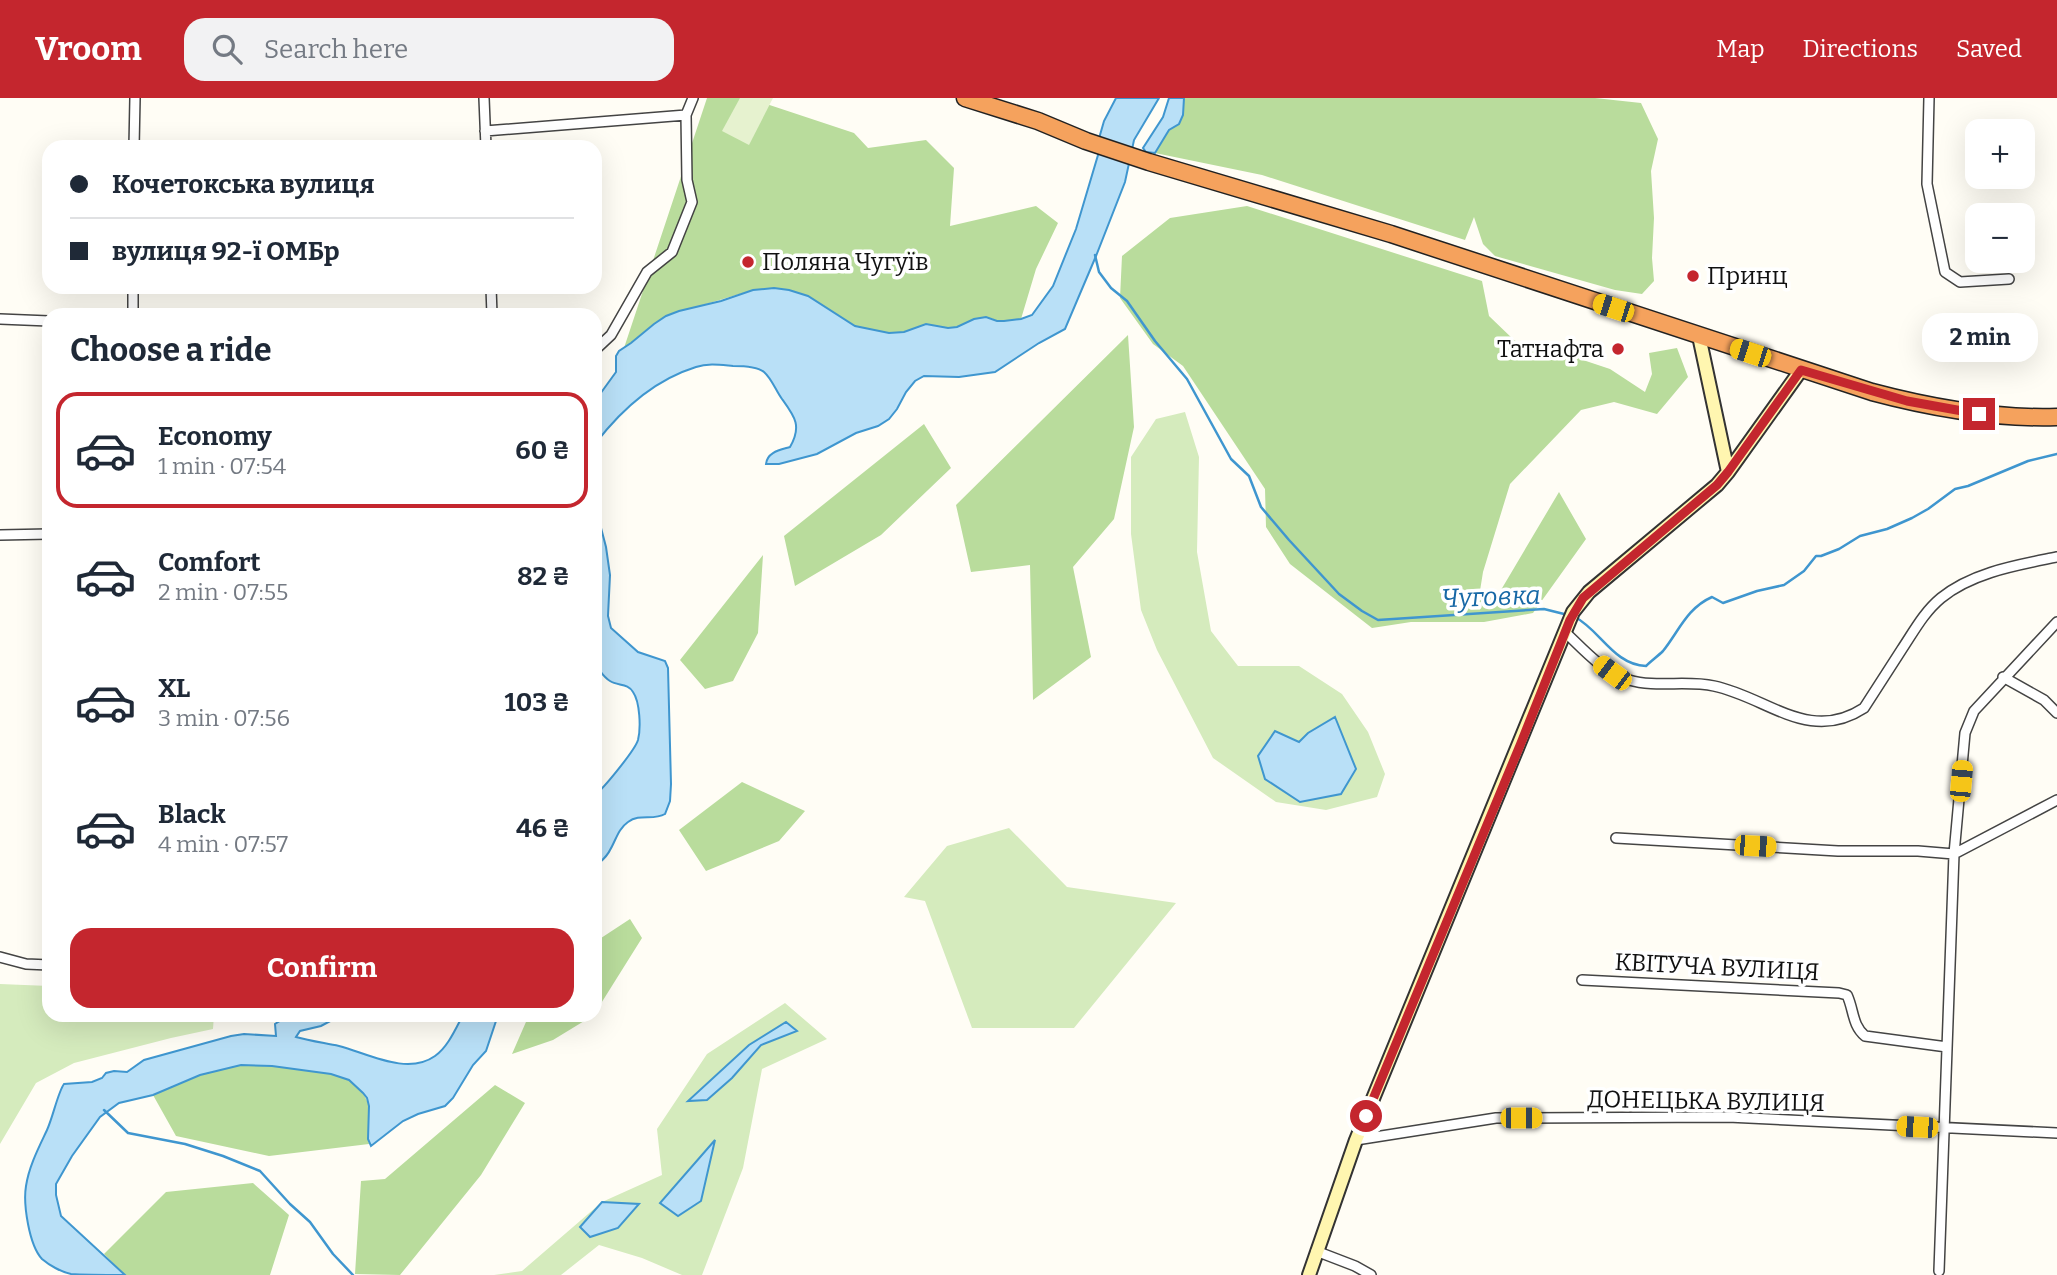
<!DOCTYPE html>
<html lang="en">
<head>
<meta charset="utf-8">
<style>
	body { margin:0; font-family:Bitter,serif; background:#f2f2f3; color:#1f2937; height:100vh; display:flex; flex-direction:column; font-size:26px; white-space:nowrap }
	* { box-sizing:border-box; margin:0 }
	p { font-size:23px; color:#747a83 }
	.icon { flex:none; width:38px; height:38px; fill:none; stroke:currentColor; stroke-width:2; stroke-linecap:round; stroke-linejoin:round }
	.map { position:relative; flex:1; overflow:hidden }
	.panel { position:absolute; left:42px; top:210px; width:560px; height:714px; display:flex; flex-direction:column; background:#fff; border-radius:21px; box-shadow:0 7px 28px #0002 }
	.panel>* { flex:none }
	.banner { position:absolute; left:42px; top:42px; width:560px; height:154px; border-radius:21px; box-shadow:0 7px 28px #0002; display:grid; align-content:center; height:154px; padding:0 28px; background:#fff }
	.controls { position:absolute; left:1965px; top:21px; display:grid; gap:14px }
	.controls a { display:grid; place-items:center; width:70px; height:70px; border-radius:14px; background:#fff; box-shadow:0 7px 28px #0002; font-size:35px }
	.end { position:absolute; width:32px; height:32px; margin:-16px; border:9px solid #c4262e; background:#fff; box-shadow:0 0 0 4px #fff }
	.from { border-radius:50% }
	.bubble { position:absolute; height:49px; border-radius:21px; background:#fff; box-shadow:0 7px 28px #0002; font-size:23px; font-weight:700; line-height:49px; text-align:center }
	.car { position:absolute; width:21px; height:42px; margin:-21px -10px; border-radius:9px; box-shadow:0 0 5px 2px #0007; background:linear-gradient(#f5c518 24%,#345 0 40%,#f5c518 0 76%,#345 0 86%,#f5c518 0) }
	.banner b { display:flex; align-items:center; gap:24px; height:66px; font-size:26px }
	.banner b+b { border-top:2px solid #e0e1e3 }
	.banner i { width:18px; height:18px; background:#1f2937 }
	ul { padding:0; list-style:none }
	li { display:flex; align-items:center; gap:21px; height:116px; margin:0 14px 10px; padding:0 14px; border:4px solid transparent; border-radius:21px }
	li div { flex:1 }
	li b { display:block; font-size:26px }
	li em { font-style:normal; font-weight:700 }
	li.active { border-color:#c4262e }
	li>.icon { width:63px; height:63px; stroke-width:1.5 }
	h2 { padding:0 28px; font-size:32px; line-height:84px }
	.button { display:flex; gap:14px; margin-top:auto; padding:14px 28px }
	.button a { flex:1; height:80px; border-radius:21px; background:#c4262e; color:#fff; font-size:28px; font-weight:700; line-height:80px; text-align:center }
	header { display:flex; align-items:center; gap:42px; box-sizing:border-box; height:98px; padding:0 35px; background:#c4262e; color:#fff }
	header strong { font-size:33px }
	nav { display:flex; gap:38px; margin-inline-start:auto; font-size:24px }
	.search { width:490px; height:63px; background:#f2f2f3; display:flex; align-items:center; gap:18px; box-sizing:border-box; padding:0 24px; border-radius:21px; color:#747a83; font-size:26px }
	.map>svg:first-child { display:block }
	.green { fill:#d5ebbd }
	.forest { fill:#b9dc9c }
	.pitch { fill:#e6f2cf }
	.water { fill:#b9e0f7; stroke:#3f96cf; stroke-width:2 }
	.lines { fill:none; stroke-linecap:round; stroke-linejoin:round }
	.stream { stroke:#3f96cf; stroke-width:2.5 }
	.street-casing { stroke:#444; stroke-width:12 }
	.secondary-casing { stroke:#333; stroke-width:16 }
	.highway-casing { stroke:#222; stroke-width:19 }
	.street { stroke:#fff; stroke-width:9 }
	.secondary { stroke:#fff6b0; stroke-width:12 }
	.highway { stroke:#f5a25d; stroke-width:16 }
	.route { stroke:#c4262e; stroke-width:9 }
	.poi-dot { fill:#c4262e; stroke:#fff; stroke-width:2.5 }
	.labels { text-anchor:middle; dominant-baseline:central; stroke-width:7; stroke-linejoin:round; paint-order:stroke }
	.poi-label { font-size:24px; fill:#111; stroke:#fff; text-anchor:start }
	.street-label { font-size:24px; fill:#111; stroke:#fff }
	.water-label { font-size:26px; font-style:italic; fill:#1768a6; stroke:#fff }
</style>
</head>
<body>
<header>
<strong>Vroom</strong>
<div class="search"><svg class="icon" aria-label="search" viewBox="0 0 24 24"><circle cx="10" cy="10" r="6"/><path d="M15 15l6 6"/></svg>Search here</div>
<nav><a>Map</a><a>Directions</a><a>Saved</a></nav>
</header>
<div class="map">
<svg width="2057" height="1177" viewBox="0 0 2057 1177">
	<rect width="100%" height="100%" fill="#fffdf5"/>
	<!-- green -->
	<path class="green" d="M1185 314 1199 359 1197 454 1211 533 1238 568H1299L1342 596 1368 634 1385 676 1377 699 1326 712 1276 704 1213 660 1157 552 1141 512 1131 436V359L1156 321Z
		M1009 730 1067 789 1176 805 1074 930H972L925 803 904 799 947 748Z
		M0 886 49 888V917H214L213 931 171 940 74 965 36 985 0 1046Z
		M785 905 827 941 762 971 743 1070 702 1177H682L642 1160 599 1147 561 1177H494L522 1173 602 1104 662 1077 657 1031 707 956Z"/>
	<!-- forest -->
	<path class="forest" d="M707 0H748L854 35 868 50 926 42 954 70 950 128 1036 108 1058 125 1036 171 1021 221 997 223 991 220 957 229 948 230 926 226 904 234 889 235 855 228 789 192 774 190 753 192 666 218 624 250Z
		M1184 0H1595L1641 5 1658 41 1651 73 1654 120 1652 160 1654 183 1642 196 1615 192 1495 158 1483 146 1474 119 1465 142 1262 77 1155 55 1169 32 1183 17Z
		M1247 108 1482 183 1489 218 1514 242 1534 252 1555 249 1583 262 1610 271 1645 294 1652 276 1649 255 1677 250 1688 279 1657 316 1614 304 1581 312 1510 386 1483 474 1479 499 1498 497 1559 394 1586 441 1533 515 1484 524H1411L1372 530 1290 466 1266 429 1265 391 1183 268 1153 246 1120 200 1122 158 1170 120Z
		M1128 237 1134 329 1114 421 1073 469 1091 559 1033 602 1030 467 971 474 956 407Z
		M924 326 951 370 881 437 795 488 784 438Z
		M763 457 758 535 733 583 705 591 680 562Z
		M742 684 805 713 779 743 706 773 679 732Z
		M630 821 642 840 595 915V844Z
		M529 917H594L553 942 512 956Z
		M241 967C266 968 330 971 350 982 357 987 364 995 367 1003 373 1017 366 1032 369 1046L269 1058 176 1038 153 997 200 977Z
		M495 987 525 1005 481 1077 400 1177 355 1176 361 1083 385 1081Z
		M253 1085 289 1117 270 1177H125L104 1156 166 1094Z"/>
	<!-- pitch -->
	<path class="pitch" d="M740 0H773L749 47 722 33Z"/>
	<!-- water -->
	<path class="water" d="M1116 0H1159L1134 42 1125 84 1096 158 1065 231 1039 245 995 274 959 279 924 278 915 283 906 294 897 311 889 321 878 328 856 335 817 356 779 366H766C767 354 780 352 790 349 802 328 795 319 782 301 776 293 772 281 764 274 757 268 742 268 733 268 721 267 708 265 696 269 654 282 621 312 595 346V303L616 274V258L619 253 631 245 654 226 666 218 679 213 721 203 753 192 774 190 789 192 808 198 855 228 889 235 904 234 926 226 948 230 957 229 974 221 986 219 997 223H1004L1021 221 1032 217 1053 188 1076 131 1098 57 1100 37 1104 23Z
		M1169 0H1184L1183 17 1179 26 1169 32 1155 55 1146 54 1143 50 1163 19Z
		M595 417 600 426 606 449 610 477 608 518 611 530 638 554 665 563 668 570 671 686 670 703 665 716C653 723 640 715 628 724 618 731 616 742 610 752 607 759 600 764 595 769V697C604 690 635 652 638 642 641 630 640 604 633 594 628 585 618 588 610 583 603 579 600 572 595 567Z
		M1335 619 1356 671 1341 696 1300 704 1265 681 1258 658 1275 633 1299 644 1308 635Z
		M300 917H337L336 920 321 928 300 933 296 939C310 943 325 945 339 948 367 955 407 978 435 958 448 949 456 930 463 917H498L486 953 473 967 453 1000 445 1008 418 1016 403 1023 371 1048 368 1041 369 1008 367 1000 363 995 349 982 331 976 272 968 241 967 200 977 153 997 119 1005 100 1019 72 1058 56 1086V1097L61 1118 125 1177C110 1177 85 1177 71 1176 61 1174 49 1167 42 1161 29 1147 23 1106 26 1088 29 1068 39 1049 47 1032 53 1019 58 994 64 986L92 984 102 980 106 975 114 973 127 974 144 962 231 938 244 936 276 938 275 926 283 921Z
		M786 924 797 933 761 947 732 980 707 1002 688 1003 749 947Z
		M715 1042 701 1103 678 1118 660 1105Z
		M602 1104 639 1106 618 1130 590 1139 580 1129Z"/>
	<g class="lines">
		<!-- stream -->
		<path class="stream" d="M1095 157 1099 174 1111 190 1127 203 1155 243 1187 281 1231 361 1249 378 1261 409 1289 442 1339 496 1362 513 1378 522 1544 511 1568 517
			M1575 519C1600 532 1614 567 1646 568 1651 563 1658 558 1663 553 1679 533 1687 510 1712 499L1723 505 1757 493 1784 487 1804 473 1816 458H1821L1839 451 1860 438 1887 431 1912 420 1928 411 1955 391 1968 388 2028 363 2057 356
			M104 1012 128 1035 185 1046 223 1058 260 1073 290 1106 310 1124 333 1156 353 1177"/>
		<defs>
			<path id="street" d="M484 0 486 49
				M1929 0 1927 86 1945 174 1960 184 2009 181
				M686 17 693 0
				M485 33 686 17 687 82 692 104 672 154 647 174 611 237 595 252
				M134 49 135 0
				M491 189 492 217
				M133 217V189
				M0 221 49 223
				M0 437 49 436
				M1565 534C1584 552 1604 575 1629 582 1656 590 1686 582 1714 588 1767 599 1809 646 1864 610 1877 590 1889 571 1902 551 1914 533 1924 514 1941 500 1973 474 2018 467 2057 459
				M2003 579 2044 602 2057 615
				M1616 740 1838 753H1918L1954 756 2057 702
				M0 859 26 866 49 867
				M1582 882 1839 895 1847 897C1854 912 1852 927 1865 938L1947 949
				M1356 1042 1496 1020 1728 1019 2057 1035
				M1316 1153 1355 1168 1371 1177
				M1939 1173 1954 756 1965 635 1974 613 2057 524"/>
			<path id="secondary" d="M1699 238 1728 374
				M1309 1177 1356 1042 1573 514 1589 494 1717 387 1728 374 1801 272"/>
			<path id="highway" d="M965 0 1038 23 1086 43 1149 64 1391 136 1872 294C1932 310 1994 321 2057 319"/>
		</defs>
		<!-- street casing -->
		<use href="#street" class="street-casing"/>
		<!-- secondary casing -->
		<use href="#secondary" class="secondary-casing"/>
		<!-- highway casing -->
		<use href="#highway" class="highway-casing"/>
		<!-- street -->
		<use href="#street" class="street"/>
		<!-- secondary -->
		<use href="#secondary" class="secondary"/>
		<!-- highway -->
		<use href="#highway" class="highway"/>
	</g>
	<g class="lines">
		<!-- route -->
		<path class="route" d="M1366 1018 1521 645 1570 522 1583 500 1717 387 1728 374 1801 272 1907 303 1979 316"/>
	</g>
	<!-- markers -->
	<g class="poi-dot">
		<circle cx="748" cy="164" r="7"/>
		<circle cx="1693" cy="178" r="7"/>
		<circle cx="1618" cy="251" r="7"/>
	</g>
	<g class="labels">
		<!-- poi labels -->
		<g class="poi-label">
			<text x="762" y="164">Поляна Чугуїв</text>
			<text x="1707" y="178">Принц</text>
			<text x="1604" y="251" text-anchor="end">Татнафта</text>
		</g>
		<!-- street labels -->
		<g class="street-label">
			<text transform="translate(1717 869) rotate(3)">КВІТУЧА ВУЛИЦЯ</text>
			<text transform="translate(1706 1003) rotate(1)">ДОНЕЦЬКА ВУЛИЦЯ</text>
		</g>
		<!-- water labels -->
		<g class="water-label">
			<text transform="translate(1491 499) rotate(-2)">Чуговка</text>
		</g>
	</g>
</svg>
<div class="controls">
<a>+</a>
<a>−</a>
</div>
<i class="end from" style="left:1366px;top:1018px"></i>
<i class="end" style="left:1979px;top:316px"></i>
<div class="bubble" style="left:1922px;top:215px;width:116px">2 min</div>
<i class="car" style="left:1613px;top:210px;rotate:288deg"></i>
<i class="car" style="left:1750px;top:255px;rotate:288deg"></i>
<i class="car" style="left:1612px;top:575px;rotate:307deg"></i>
<i class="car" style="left:1961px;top:683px;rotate:5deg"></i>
<i class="car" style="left:1755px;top:748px;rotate:93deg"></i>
<i class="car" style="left:1521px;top:1020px;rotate:90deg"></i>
<i class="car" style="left:1917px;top:1029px;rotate:273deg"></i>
<div class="banner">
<b><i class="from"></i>Кочетокська вулиця</b>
<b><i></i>вулиця 92-ї ОМБр</b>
</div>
<section class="panel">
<h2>Choose a ride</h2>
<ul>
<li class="active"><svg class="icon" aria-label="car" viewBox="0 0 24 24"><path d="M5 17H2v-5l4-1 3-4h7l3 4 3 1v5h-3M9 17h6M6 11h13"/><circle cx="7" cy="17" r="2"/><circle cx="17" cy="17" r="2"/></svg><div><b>Economy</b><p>1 min · 07:54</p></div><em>60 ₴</em></li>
<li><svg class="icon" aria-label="car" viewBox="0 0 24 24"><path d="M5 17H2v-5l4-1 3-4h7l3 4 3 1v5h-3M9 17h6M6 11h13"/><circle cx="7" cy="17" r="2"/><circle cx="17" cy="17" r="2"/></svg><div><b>Comfort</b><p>2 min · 07:55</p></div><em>82 ₴</em></li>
<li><svg class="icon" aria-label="car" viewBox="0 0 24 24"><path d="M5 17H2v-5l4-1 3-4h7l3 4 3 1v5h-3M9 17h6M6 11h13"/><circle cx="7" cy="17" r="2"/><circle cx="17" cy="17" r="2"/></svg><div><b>XL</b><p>3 min · 07:56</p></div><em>103 ₴</em></li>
<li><svg class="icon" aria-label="car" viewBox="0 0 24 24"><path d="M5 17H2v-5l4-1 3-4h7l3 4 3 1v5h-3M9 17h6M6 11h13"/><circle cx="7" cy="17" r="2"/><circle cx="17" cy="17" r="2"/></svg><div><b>Black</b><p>4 min · 07:57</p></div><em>46 ₴</em></li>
</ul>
<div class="button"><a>Confirm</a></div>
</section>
</div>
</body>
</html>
